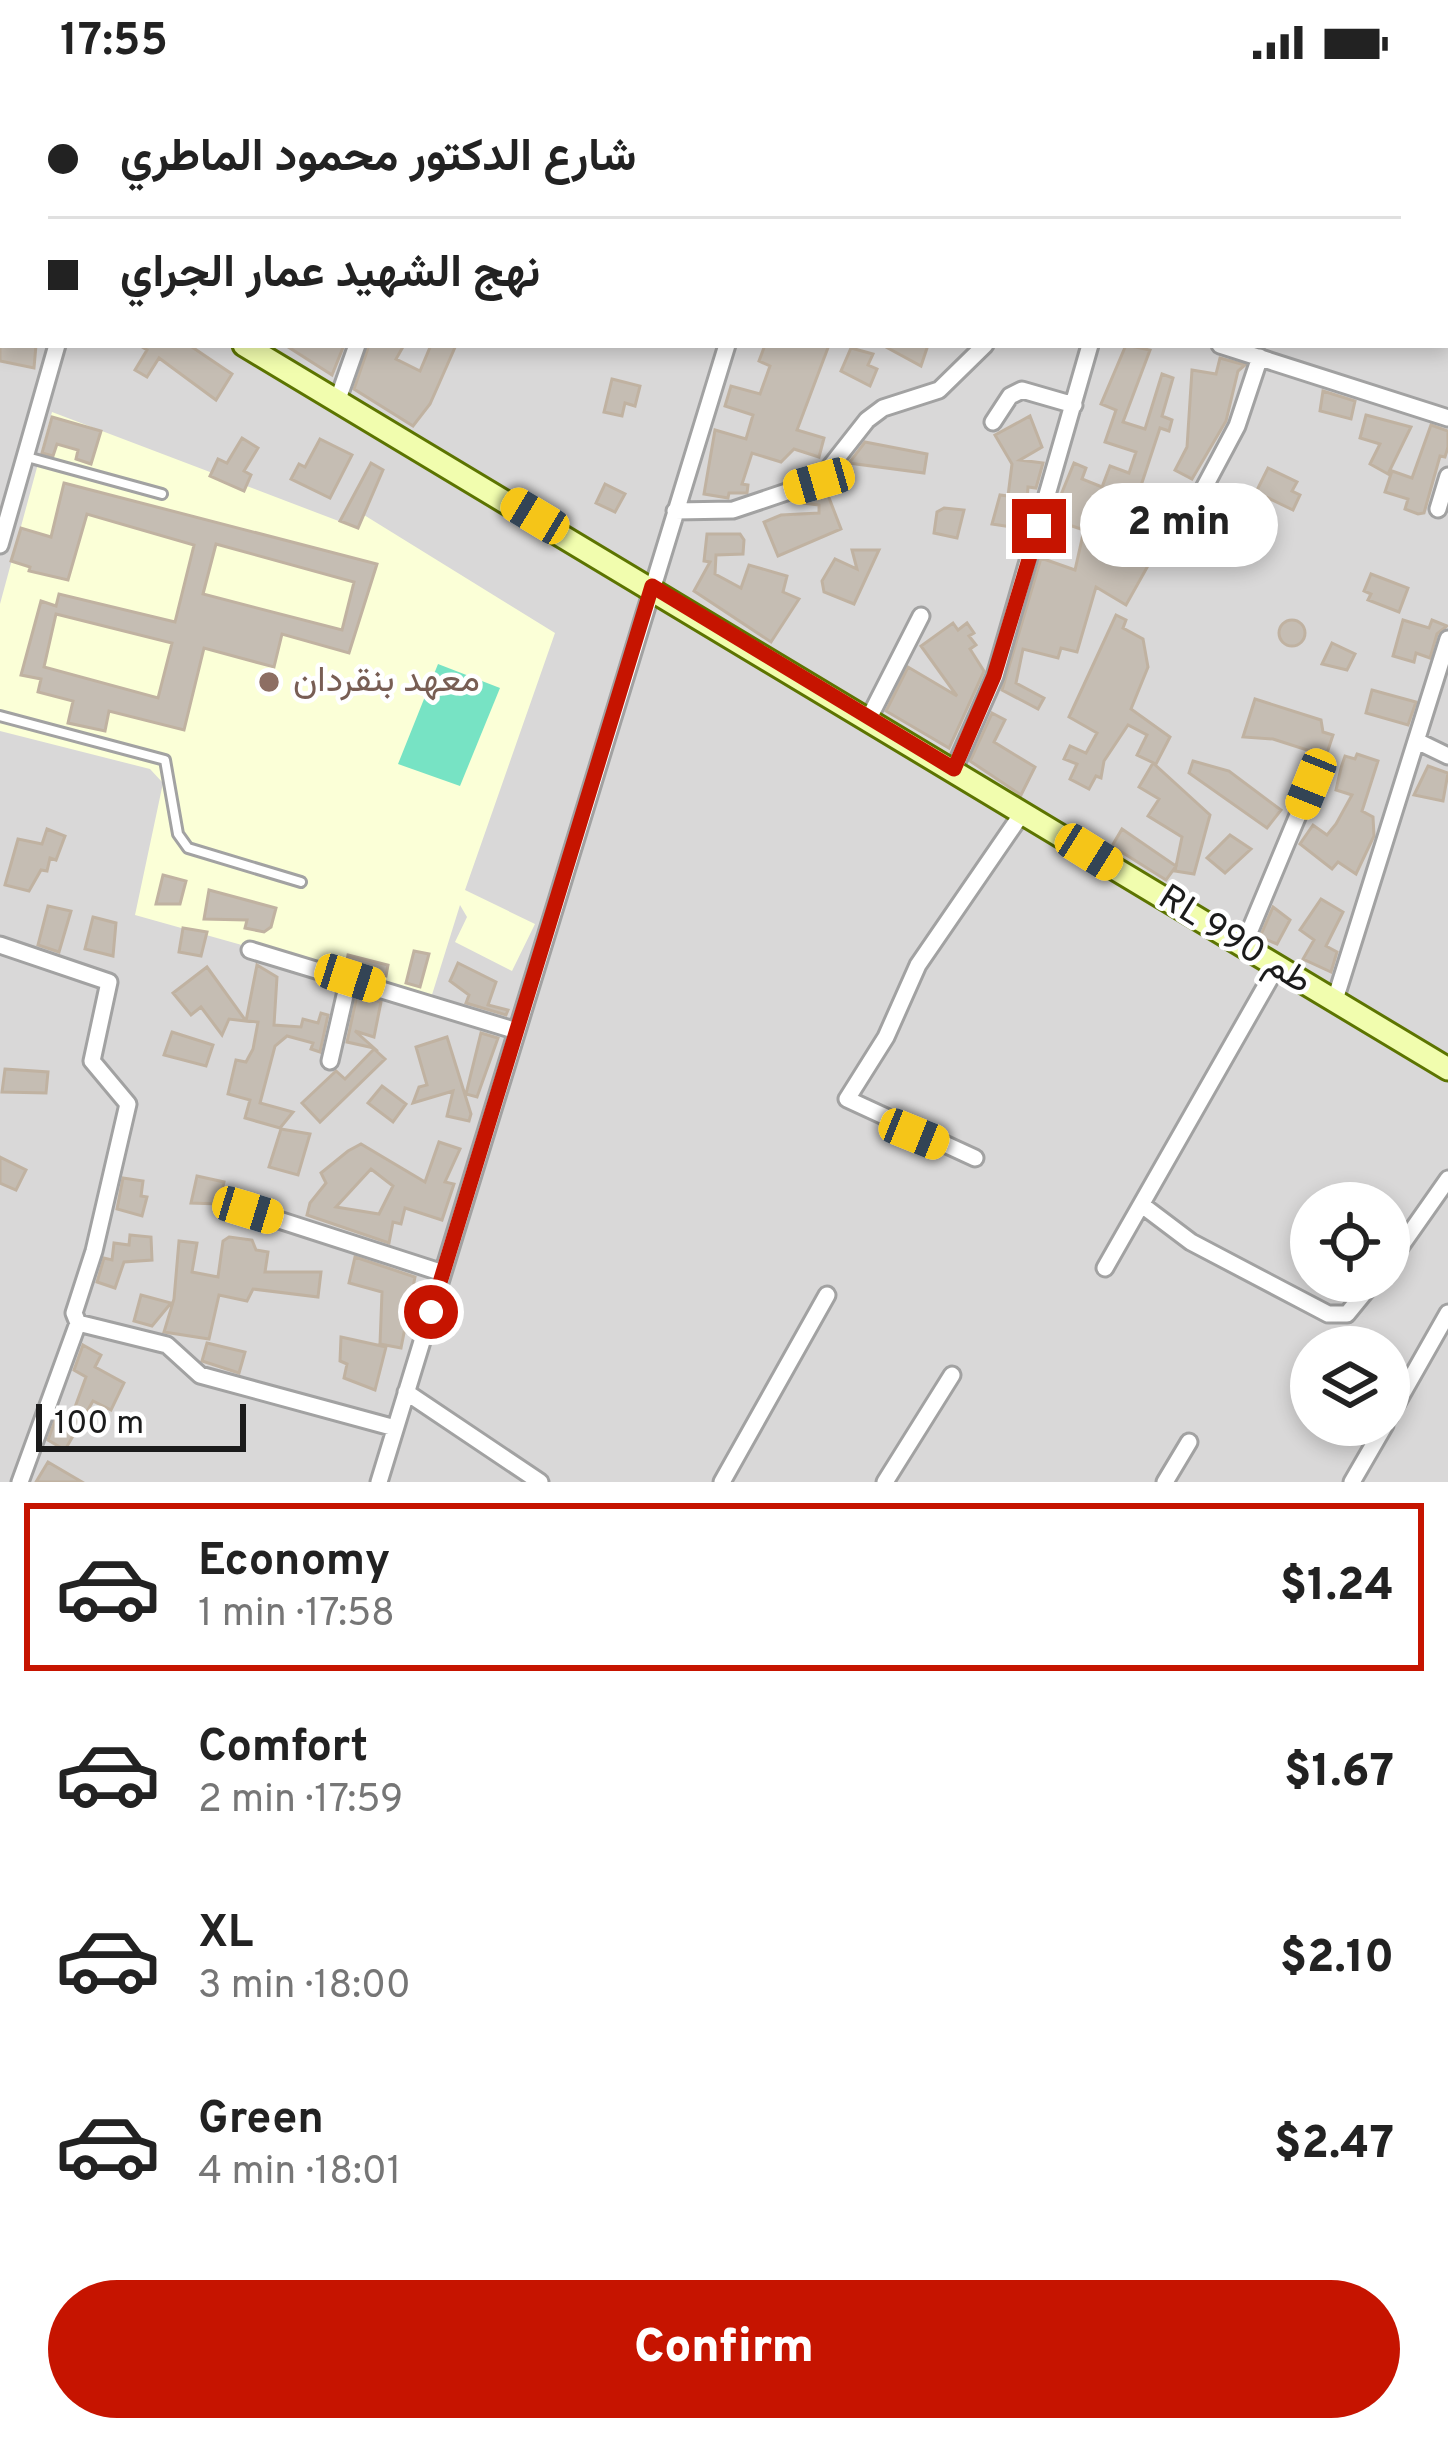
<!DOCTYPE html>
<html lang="en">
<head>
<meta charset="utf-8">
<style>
	body { margin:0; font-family:Overpass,Vazirmatn,sans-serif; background:#f2f2f2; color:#222; height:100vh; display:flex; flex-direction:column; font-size:45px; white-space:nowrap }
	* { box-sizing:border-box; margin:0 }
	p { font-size:39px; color:#767676 }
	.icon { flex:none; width:66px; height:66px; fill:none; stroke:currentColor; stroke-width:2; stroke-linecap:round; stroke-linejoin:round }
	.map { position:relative; height:1398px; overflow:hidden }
	.panel { display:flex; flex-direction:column; background:#fff; flex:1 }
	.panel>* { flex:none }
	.guide { position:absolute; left:0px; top:0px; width:1449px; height:264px; box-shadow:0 6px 18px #0003; display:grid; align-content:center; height:264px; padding:0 48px; background:#fff }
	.buttons { position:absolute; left:1290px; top:1098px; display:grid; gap:24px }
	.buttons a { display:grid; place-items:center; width:120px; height:120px; border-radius:50%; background:#fff; box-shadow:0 6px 18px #0003; font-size:60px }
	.scale { position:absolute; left:36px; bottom:30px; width:210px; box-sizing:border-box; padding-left:12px; border:6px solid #1b1b1b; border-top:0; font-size:33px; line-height:42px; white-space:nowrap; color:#1b1b1b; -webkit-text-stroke:9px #fff; paint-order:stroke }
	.end { position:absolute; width:54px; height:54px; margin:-27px; border:15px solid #c61400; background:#fff; box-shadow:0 0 0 6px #fff }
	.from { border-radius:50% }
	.bubble { position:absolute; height:84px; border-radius:42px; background:#fff; box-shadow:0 6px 18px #0003; font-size:39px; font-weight:800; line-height:84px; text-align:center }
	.car { position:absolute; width:36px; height:72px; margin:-36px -18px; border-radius:15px; box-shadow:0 0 9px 3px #0007; background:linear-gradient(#f5c518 24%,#345 0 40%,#f5c518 0 76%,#345 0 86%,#f5c518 0) }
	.guide b { display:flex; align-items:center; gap:42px; height:114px; font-size:45px }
	.guide b+b { border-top:3px solid #e0e0e0 }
	.guide i { width:30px; height:30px; background:#222 }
	ul { padding:21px 0 0; list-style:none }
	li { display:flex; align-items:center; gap:36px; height:168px; margin:0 24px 18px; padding:0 24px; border:6px solid transparent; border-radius:0px }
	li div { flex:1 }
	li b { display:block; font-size:45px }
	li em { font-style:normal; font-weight:800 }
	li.selected { border-color:#c61400 }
	li>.icon { width:108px; height:108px; stroke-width:1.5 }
	.cta { display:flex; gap:24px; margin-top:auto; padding:24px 48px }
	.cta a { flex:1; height:138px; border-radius:72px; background:#c61400; color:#fff; font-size:48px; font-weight:800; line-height:138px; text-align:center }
	.status { display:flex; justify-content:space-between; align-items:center; height:84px; padding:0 60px; background:#fff; direction:ltr }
	.status svg { height:33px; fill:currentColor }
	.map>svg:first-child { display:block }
	.residential { fill:#d9d8d8; fill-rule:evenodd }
	.education { fill:#fbffd7 }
	.pitch { fill:#77e3c4 }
	.building { fill:#c5bdb3; stroke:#c0b2a1; stroke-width:3; fill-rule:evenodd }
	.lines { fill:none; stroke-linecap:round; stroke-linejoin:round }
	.lane-casing { stroke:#a2a2a2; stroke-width:14 }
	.street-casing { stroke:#a2a2a2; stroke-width:21 }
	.secondary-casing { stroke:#5c7400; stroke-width:27 }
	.lane { stroke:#fff; stroke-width:8 }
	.street { stroke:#fff; stroke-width:15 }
	.secondary { stroke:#f1fdae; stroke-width:21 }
	.route { stroke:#c61400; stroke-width:15 }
	.education-dot { fill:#8d6e63; stroke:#fff; stroke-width:4.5 }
	.labels { text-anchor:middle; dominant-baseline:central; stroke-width:9; stroke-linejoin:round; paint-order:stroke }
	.education-label { font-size:36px; fill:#785e54; stroke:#fff; text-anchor:start }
	.street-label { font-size:36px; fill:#1b1b1b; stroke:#fff }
</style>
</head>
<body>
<div class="status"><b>17:55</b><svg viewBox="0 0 49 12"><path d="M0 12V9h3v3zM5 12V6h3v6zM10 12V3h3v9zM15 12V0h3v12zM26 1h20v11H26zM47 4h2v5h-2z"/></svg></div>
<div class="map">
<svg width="1448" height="1398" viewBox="0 0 1448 1398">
	<rect width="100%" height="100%" fill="#eeeadf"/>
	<!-- residential -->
	<path class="residential" d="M0 0H1448V1398H0ZM3 3H1446V261H3ZM1311 1119H1389V1197H1311ZM1311 1263H1389V1341H1311Z"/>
	<!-- education -->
	<path class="education" d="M52 328 357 444 364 431 555 549 465 806 535 840 512 887 455 858 467 833 460 821 431 914 135 831 163 699 150 685 0 647V520Z"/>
	<!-- pitch -->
	<path class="pitch" d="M438 580 500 604 460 702 398 680Z"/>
	<!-- building -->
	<path class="building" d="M0 261H36L34 284 0 277Z
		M139 261H189L232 290 216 316 159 274 147 293 135 286 147 266Z
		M285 261H344L332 291Z
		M369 261H404L396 275 420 287 431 261H456L430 320 413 342 354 305Z
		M765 261H829L797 346 824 354 819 373 794 365 781 378 752 369 742 400 748 401 747 409H729L728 414 704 410 715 346 746 355 753 331 725 322 731 302 760 310 770 282 759 277Z
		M928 261 921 282 884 262 885 261Z
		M1126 261 1150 266 1123 338 1145 345 1162 290 1173 294 1162 332 1172 336 1169 347 1160 344 1133 426 1152 436 1164 453 1126 521 1096 503 1077 568 1061 564 1058 574 1023 565 1016 599 1044 614 1038 625 1002 606 1041 474 1075 486 1084 446 1066 440 1070 427 1056 423 1074 379 1086 384 1082 395 1102 403 1110 382 1129 389 1136 368 1105 358 1116 326 1101 320Z
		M851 264 873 270 868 281 877 285 870 302 841 287Z
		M1220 274 1245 281 1238 287 1226 337 1192 395 1175 386 1187 363 1192 286 1216 290Z
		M612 295 640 302 635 322 625 319 622 332 604 328Z
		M1323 307 1355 317 1351 335 1320 327Z
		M1366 331 1411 343 1388 390 1370 380 1380 360 1360 354Z
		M1030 332 1042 363 1020 376 1043 379 1036 404 1028 403 1025 445 992 440 1000 411 1008 412 1012 380 995 351Z
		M52 333 101 347 91 380 76 375 78 366 57 360 53 372 42 369Z
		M1431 341 1448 347V363L1445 373 1440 372 1424 429 1418 430 1405 425 1408 415 1385 408 1392 387 1412 394Z
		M242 354 258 364 244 387 251 391 244 407 210 392 218 375 227 379Z
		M320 355 352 371 330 414 291 395 299 380 305 383Z
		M865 358 927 370 924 389 849 379Z
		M371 379 383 386 358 444 340 437Z
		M1268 384 1297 398 1292 407 1300 411 1293 426 1256 408Z
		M64 399 377 480 349 569 282 550 274 583 204 564 184 646 109 627 105 647 68 639 73 617 38 608 41 595 21 591 41 517 56 522 59 510 175 538 194 461 87 430 68 496 29 487 30 483 11 477 21 444 51 453ZM216 460 354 498 342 546 203 510ZM56 530 172 559 158 614 44 583Z
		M605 400 625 410 615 428 596 419Z
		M826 406 841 445 778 472 764 438 781 431 819 429V421L794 418Z
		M944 424 964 426 957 454 934 449 937 428Z
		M707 450H740L744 456 743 470 716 471 715 490 741 504 749 481 787 492 783 508 799 515 771 558 694 507 710 478 704 477Z
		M852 466H879L854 520 824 508 822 497 835 475 857 485Z
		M1371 490 1408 504 1399 528 1368 516 1371 510 1364 507Z
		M1116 531 1126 536 1123 544 1143 555 1148 583 1131 625 1170 653 1156 680 1137 671 1147 651 1128 641 1104 677 1101 694 1096 692 1089 705 1070 695 1077 680 1064 675 1070 662 1086 669 1097 649 1069 633Z
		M1279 549a13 13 0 1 1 26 0a13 13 0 1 1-26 0Z
		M1403 536 1429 544 1432 536 1447 542 1437 550 1430 574 1416 569 1414 578 1393 572Z
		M953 539 958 546 967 539 974 549 969 552 976 561 970 565 984 587 949 664 886 627 908 583 957 612 921 562Z
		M1332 559 1355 570 1347 586 1322 580Z
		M1372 606 1416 618 1408 641 1366 629Z
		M1255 615 1321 636 1323 648 1333 651 1326 672 1273 655 1243 653Z
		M992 629 1005 636 994 658 1035 683 1021 711 970 677Z
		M1357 670 1378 677 1362 727 1373 733 1374 752 1356 790 1338 778 1332 785 1300 760 1313 741 1327 751 1336 740 1352 711 1336 706 1341 684 1345 672 1355 675Z
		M1193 677 1229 687 1281 726 1267 744 1189 689Z
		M1153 679 1210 731 1194 790 1175 787 1182 753 1148 732 1159 715 1139 703Z
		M1428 682 1448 689 1443 717 1414 711Z
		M47 745 65 752 56 776 50 774 47 787 41 786 29 807 5 801 18 755 42 760Z
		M1122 745 1176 782 1166 796 1112 762Z
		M1230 751 1251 765 1225 789 1207 774Z
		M163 791 186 797 180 820H156Z
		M209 806 276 824 271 843 264 848 245 844 247 836 204 835Z
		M1321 815 1343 828 1326 862 1337 868 1331 888 1303 875 1314 856 1300 846Z
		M48 822 71 827 59 868 38 861Z
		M1273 823 1290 836 1277 860 1260 853Z
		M93 833 116 839 113 872 85 865Z
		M183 844 207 848 201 872 179 868Z
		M414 867 429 870 420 903 406 899Z
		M348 871 388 881 386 892 346 882Z
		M458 879 496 898 488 921 508 926 506 931 466 919 469 911 450 897Z
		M257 881 277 893 274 941 301 943 303 935 318 939 321 929 328 931 320 968 311 965 313 959 287 952 275 962 260 1019 293 1028 280 1044 245 1034 250 1016 228 1010 236 976 246 978 253 965 258 938 246 937Z
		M207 883 246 937 229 935 222 951 201 923 191 931 173 909Z
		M357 911 381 918 374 953 355 947 374 964 347 958Z
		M172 948 213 961 206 982 164 971Z
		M481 949 498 954 477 1013 466 1010Z
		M447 953 471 1030 469 1037 447 1032 453 1007 413 1019 419 1003 427 1001 416 963Z
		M374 965 385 975 320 1038 302 1019 336 987 345 995Z
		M5 985 48 988 46 1009 2 1008Z
		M382 1002 406 1020 393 1038 368 1019Z
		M281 1045 310 1050 298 1091 269 1083Z
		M439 1058 460 1065 445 1098 454 1100 442 1136 405 1124 401 1140 393 1138 389 1159 307 1131 310 1119 326 1099 321 1089 348 1067 361 1060 425 1098ZM371 1085 393 1102 379 1130 336 1123Z
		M0 1073 26 1086 16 1106 0 1099Z
		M197 1092 224 1098 219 1120 191 1119Z
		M123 1094 143 1097 141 1112 147 1113 142 1132 117 1125Z
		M130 1151 151 1153 152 1176 124 1178 115 1204 97 1198 104 1174 112 1176 114 1159 129 1161Z
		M229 1153 252 1156 256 1166 268 1168 265 1188H321L318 1213 253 1205 247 1217 219 1211 209 1255 164 1248 174 1215 179 1157 197 1159 192 1188 218 1193 223 1157Z
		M355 1173 415 1193 401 1264 380 1260 382 1208 349 1199Z
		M141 1211 171 1219 152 1242 134 1237Z
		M341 1253 386 1263 375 1306 344 1294 347 1280 340 1277Z
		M207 1259 245 1268 239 1289 202 1277Z
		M83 1261 101 1271 95 1283 124 1299 111 1326 93 1317 65 1366 48 1356 58 1328 71 1334 86 1293 74 1286Z
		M48 1378 82 1398H36Z"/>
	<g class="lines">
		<defs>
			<path id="lane" d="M27 373 162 410
				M0 632 165 676 178 750 188 764 301 798"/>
			<path id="street" d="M378 0 384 3
				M220 3 222 0
				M404 3 406 0
				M806 3 807 0
				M920 3 921 0
				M1150 3V0
				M1219 3 1220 0
				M0 22 3 27
				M0 214 3 215
				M1220 261 1448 334
				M338 315 357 261
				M993 338 1010 312 1022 306 1074 321
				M1438 425 1448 392
				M675 427 733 426 819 397 867 336 883 324 939 306 985 261
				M0 461 57 261
				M1171 466 1237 342 1260 273
				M869 634 921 532
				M1417 657 1448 672
				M954 685 995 592 1090 261
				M0 861 109 898 92 977 128 1020 94 1167 74 1229 78 1239 20 1398
				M1243 863 1311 700
				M250 866 517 947
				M1334 919 1448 555
				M330 977 349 894
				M975 1074 847 1015 886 953 918 881 1023 728
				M1142 1121 1191 1158 1328 1230H1347L1374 1197
				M248 1126 443 1189
				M1389 1179 1448 1095
				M1105 1184 1276 884
				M78 1239 167 1261 200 1291 395 1344
				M406 1308 540 1398
				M1389 1333 1448 1229
				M379 1398 727 261
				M722 1398 827 1211
				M885 1398 952 1291
				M1165 1398 1189 1358
				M1352 1398 1385 1341"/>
			<path id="secondary" d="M0 121 3 122
				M244 261 1448 985"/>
		</defs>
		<!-- lane casing -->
		<use href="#lane" class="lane-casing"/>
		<!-- street casing -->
		<use href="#street" class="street-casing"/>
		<!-- secondary casing -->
		<use href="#secondary" class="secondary-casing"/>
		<!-- lane -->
		<use href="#lane" class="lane"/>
		<!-- street -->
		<use href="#street" class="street"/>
		<!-- secondary -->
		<use href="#secondary" class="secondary"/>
	</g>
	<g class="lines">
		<!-- route -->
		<path class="route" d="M431 1228 652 502 954 685 994 592 1039 442"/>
	</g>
	<!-- markers -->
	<circle class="education-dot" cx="269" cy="598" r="12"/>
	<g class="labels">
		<!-- education labels -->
		<g class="education-label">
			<text x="293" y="598">معهد بنقردان</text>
		</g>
		<!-- street labels -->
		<g class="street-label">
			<text transform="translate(1234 857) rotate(32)">RL طم 990</text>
		</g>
	</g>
</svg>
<div class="buttons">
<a><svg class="icon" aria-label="locate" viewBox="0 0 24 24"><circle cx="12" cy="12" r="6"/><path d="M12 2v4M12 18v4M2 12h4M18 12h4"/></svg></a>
<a><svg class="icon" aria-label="layers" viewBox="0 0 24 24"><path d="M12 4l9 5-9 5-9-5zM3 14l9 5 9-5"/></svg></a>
</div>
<div class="scale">100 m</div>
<i class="end from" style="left:431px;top:1228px"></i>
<i class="end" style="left:1039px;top:442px"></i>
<div class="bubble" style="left:1080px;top:399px;width:198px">2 min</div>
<i class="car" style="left:819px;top:397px;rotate:254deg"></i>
<i class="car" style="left:535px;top:432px;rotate:301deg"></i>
<i class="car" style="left:1311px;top:700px;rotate:202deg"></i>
<i class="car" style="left:1089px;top:768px;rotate:122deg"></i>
<i class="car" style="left:350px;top:894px;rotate:108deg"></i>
<i class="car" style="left:914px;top:1050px;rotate:112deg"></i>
<i class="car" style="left:248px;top:1126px;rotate:107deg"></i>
<div class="guide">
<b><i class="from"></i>شارع الدكتور محمود الماطري</b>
<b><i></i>نهج الشهيد عمار الجراي</b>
</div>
</div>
<section class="panel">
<ul>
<li class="selected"><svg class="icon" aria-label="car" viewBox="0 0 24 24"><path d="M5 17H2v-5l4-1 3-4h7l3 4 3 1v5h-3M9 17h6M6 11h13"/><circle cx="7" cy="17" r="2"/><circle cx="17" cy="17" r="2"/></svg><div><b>Economy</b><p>1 min · 17:58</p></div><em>$1.24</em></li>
<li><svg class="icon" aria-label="car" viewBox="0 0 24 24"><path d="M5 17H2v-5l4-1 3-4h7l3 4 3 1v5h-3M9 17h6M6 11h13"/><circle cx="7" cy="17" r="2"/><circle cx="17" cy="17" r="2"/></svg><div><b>Comfort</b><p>2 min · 17:59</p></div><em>$1.67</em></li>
<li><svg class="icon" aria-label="car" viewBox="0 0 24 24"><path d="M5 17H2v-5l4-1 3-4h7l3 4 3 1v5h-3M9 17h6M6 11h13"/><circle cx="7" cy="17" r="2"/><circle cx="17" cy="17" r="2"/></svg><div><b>XL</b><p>3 min · 18:00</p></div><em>$2.10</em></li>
<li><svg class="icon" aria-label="car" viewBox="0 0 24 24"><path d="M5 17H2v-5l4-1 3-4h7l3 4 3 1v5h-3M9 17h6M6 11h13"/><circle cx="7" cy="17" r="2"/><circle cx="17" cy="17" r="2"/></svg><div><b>Green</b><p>4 min · 18:01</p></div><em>$2.47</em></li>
</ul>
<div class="cta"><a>Confirm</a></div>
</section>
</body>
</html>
